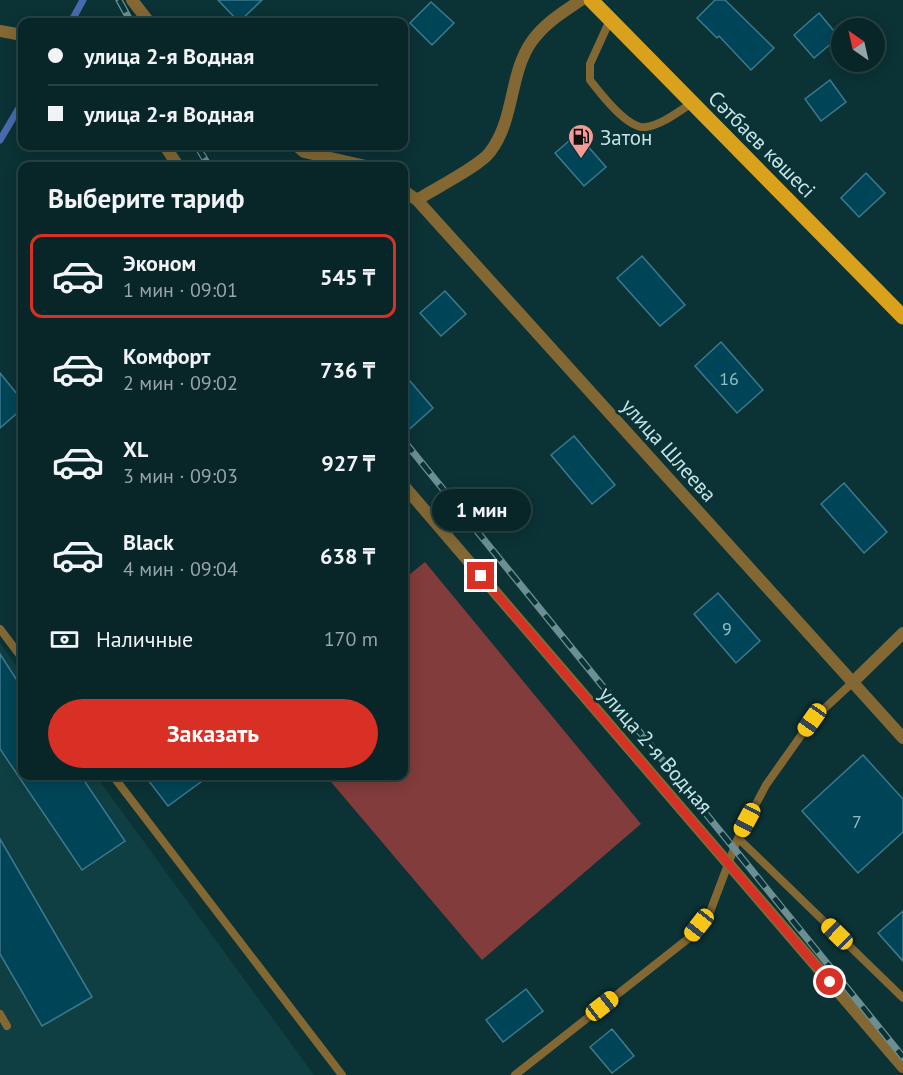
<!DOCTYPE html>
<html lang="ru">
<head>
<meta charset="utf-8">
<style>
	body { margin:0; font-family:"PT Sans",sans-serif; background:#163234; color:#f1f3f6; height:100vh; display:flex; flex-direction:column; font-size:22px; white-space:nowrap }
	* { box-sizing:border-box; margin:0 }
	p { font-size:20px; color:#98a5a8 }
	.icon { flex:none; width:33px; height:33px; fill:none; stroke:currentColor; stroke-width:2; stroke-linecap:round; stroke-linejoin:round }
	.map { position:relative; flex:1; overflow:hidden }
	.drawer { position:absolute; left:18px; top:162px; width:390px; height:618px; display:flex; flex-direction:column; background:#082628; border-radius:12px; box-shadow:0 3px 15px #0003,0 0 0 2px #294345 }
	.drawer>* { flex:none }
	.hud { position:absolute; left:18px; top:18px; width:390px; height:132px; border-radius:12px; box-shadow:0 3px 15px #0003,0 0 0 2px #294345; display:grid; align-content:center; height:132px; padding:0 30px; background:#082628 }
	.needle { width:39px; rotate:326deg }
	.tools { position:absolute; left:831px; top:18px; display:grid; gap:12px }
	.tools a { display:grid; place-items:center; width:54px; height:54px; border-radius:50%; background:#082628; box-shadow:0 3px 15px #0003,0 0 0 2px #294345; font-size:30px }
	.end { position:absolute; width:27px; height:27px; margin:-14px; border:8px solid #d93025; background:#fff; box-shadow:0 0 0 3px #fff }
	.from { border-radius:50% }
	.bubble { position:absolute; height:42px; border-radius:21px; background:#082628; box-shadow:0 3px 15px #0003,0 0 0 2px #294345; font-size:20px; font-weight:600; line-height:42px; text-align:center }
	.car { position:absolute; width:18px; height:36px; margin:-18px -9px; border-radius:8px; box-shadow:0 0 4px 2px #0007; background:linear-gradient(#f5c518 24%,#345 0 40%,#f5c518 0 76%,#345 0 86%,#f5c518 0) }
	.hud b { display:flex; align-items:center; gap:21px; height:57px; font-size:22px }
	.hud b+b { border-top:2px solid #294345 }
	.hud i { width:15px; height:15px; background:#f1f3f6 }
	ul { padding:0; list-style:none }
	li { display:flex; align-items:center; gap:18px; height:84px; margin:0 12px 9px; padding:0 18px; border:3px solid transparent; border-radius:12px }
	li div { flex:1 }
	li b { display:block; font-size:22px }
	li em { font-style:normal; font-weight:600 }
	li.active { border-color:#d93025 }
	li>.icon { width:54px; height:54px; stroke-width:1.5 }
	h2 { padding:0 30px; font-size:27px; line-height:72px }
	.pay { display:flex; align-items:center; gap:15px; height:66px; padding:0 30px; font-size:22px }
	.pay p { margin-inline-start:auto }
	.primary-button { display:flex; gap:12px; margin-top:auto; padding:12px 30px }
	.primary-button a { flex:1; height:69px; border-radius:36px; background:#d93025; color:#fff; font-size:24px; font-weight:600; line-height:69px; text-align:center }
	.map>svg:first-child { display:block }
	.built { fill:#0f3f43 }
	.green { fill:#813c3b }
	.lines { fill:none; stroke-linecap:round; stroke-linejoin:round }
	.stream { stroke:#476bae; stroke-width:7 }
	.building { fill:#004557; stroke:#3c7a8e; stroke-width:1.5 }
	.service { stroke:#836834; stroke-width:8 }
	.minor { stroke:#836834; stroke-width:12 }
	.primary { stroke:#daa21c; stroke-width:15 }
	.rail-casing { stroke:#6b8f92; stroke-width:7 }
	.rail { stroke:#0b3235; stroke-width:4.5; stroke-dasharray:14; stroke-linecap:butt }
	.route { stroke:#d93025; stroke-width:8 }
	.labels { text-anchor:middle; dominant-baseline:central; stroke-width:6; stroke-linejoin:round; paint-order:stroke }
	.number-label { font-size:18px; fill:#92bcc3 }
	.poi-label { font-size:21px; fill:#c3e4e7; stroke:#0b3235; text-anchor:start }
	.street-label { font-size:21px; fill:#c3e4e7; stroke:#0b3235 }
</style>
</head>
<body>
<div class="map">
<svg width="903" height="1075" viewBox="0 0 903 1075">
	<rect width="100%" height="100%" fill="#0b3235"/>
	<!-- built -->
	<path class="built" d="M0 643 22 674V776H96L314 1075H0Z"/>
	<!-- green -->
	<path class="green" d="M425 562 641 824 482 960 326 776H404V579Z"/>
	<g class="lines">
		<!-- stream -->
		<path class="stream" d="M71 22 83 0
			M0 140 22 103"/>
	</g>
	<!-- building -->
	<path class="building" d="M218 0H262L239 22Z
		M715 0H725L774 48 751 70 719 36 717 38 697 18Z
		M431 2 454 23 432 45 410 23Z
		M819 13 839 37 814 58 794 35Z
		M830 80 846 102 821 121 805 99Z
		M577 134 606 167 584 186 555 153Z
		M866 173 885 193 859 217 841 198Z
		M642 256 685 305 660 326 617 278Z
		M445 291 466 314 441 336 420 313Z
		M721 342 763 390 737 413 695 366Z
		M0 373 22 400V409L0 428Z
		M404 374 433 408 404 434Z
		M574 436 615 485 592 504 551 455Z
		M844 483 887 532 864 553 821 504Z
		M718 593 760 641 736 663 694 614Z
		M0 654 22 688V776H81L125 841 82 870 0 749Z
		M863 755 903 799V832L858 873 802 811Z
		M145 776H209L168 806Z
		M0 839 92 997 42 1026 0 954Z
		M903 911V961L878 933Z
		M526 989 543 1011 503 1042 486 1020Z
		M612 1029 634 1056 612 1073 590 1047Z"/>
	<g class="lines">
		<!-- service -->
		<path class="service" d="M610 20 590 64V80C600 93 628 130 646 127 662 125 679 111 692 103
			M0 629 22 658
			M113 776 342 1075
			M738 838 903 998
			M0 1014 7 1026
			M515 1075 689 938 710 912 738 838 766 785 812 720 853 682"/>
		<!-- minor -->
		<path class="minor" d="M132 0 149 22
			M0 31 22 35
			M165 146 178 166
			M297 146 304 152 366 166
			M404 191 417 200 903 738
			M417 200C434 189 480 166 490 152 515 120 509 73 532 41 545 23 563 12 581 0
			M404 486 903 1067
			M853 682 903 633"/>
		<!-- primary -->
		<path class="primary" d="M591 0 903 317"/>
		<defs>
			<path id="rail" d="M119 0 131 22
				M197 146 209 166
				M404 441 903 1057"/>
		</defs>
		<!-- rail casing -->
		<use href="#rail" class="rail-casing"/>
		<!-- rail -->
		<use href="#rail" class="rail"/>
	</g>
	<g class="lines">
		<!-- route -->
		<path class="route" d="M481 576 830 982"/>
	</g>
	<!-- icons -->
	<defs>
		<symbol id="fuel-pin" viewBox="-11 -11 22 30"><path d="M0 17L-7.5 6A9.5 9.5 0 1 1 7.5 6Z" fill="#f59b98" stroke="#0b3235"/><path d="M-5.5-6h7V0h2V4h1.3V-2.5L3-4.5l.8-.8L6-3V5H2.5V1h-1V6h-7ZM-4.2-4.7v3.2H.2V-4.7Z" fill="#111"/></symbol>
	</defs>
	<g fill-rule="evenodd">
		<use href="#fuel-pin" x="566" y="122" width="30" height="40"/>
	</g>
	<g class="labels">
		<!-- number labels -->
		<g class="number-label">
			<text x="729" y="378">16</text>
			<text x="727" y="628">9</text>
			<text x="857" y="821">7</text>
		</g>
		<!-- poi labels -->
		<g class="poi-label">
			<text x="600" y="137">Затон</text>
		</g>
		<!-- street labels -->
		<g class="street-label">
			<text transform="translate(762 144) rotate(45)">Сәтбаев көшесі</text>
			<text transform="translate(669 450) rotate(48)">улица Шлеева</text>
			<text transform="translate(656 750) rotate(49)">улица 2-я Водная</text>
		</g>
	</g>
</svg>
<div class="tools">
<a><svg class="needle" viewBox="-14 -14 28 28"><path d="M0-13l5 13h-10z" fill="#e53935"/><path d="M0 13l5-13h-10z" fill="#98a5a8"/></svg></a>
</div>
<i class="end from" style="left:830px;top:982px"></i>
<i class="end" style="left:481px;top:576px"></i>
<div class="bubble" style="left:432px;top:489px;width:99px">1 мин</div>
<i class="car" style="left:812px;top:720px;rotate:215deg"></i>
<i class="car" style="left:747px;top:820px;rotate:208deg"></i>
<i class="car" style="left:699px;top:925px;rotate:218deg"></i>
<i class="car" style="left:837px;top:934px;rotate:314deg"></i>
<i class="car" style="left:602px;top:1006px;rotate:52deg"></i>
<div class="hud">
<b><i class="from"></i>улица 2-я Водная</b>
<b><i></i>улица 2-я Водная</b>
</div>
<section class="drawer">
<h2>Выберите тариф</h2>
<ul>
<li class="active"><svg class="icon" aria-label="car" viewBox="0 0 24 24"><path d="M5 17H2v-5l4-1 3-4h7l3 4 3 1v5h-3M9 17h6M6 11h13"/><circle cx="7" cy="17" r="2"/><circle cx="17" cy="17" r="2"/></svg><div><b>Эконом</b><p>1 мин · 09:01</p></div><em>545 ₸</em></li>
<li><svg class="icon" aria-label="car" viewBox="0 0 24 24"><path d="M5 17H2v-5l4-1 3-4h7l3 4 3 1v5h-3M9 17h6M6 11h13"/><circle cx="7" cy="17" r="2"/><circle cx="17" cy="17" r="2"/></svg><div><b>Комфорт</b><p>2 мин · 09:02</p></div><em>736 ₸</em></li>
<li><svg class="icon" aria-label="car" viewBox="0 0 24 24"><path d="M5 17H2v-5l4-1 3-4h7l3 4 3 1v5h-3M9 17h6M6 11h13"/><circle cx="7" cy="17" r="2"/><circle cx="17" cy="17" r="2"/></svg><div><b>XL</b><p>3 мин · 09:03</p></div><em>927 ₸</em></li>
<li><svg class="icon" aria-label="car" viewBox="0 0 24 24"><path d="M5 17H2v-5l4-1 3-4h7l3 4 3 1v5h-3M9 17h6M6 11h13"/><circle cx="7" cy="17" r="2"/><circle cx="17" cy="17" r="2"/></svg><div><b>Black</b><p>4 мин · 09:04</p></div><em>638 ₸</em></li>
</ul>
<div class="pay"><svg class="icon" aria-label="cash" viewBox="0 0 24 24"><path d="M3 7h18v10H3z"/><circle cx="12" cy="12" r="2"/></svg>Наличные<p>170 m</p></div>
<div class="primary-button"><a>Заказать</a></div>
</section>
</div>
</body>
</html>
